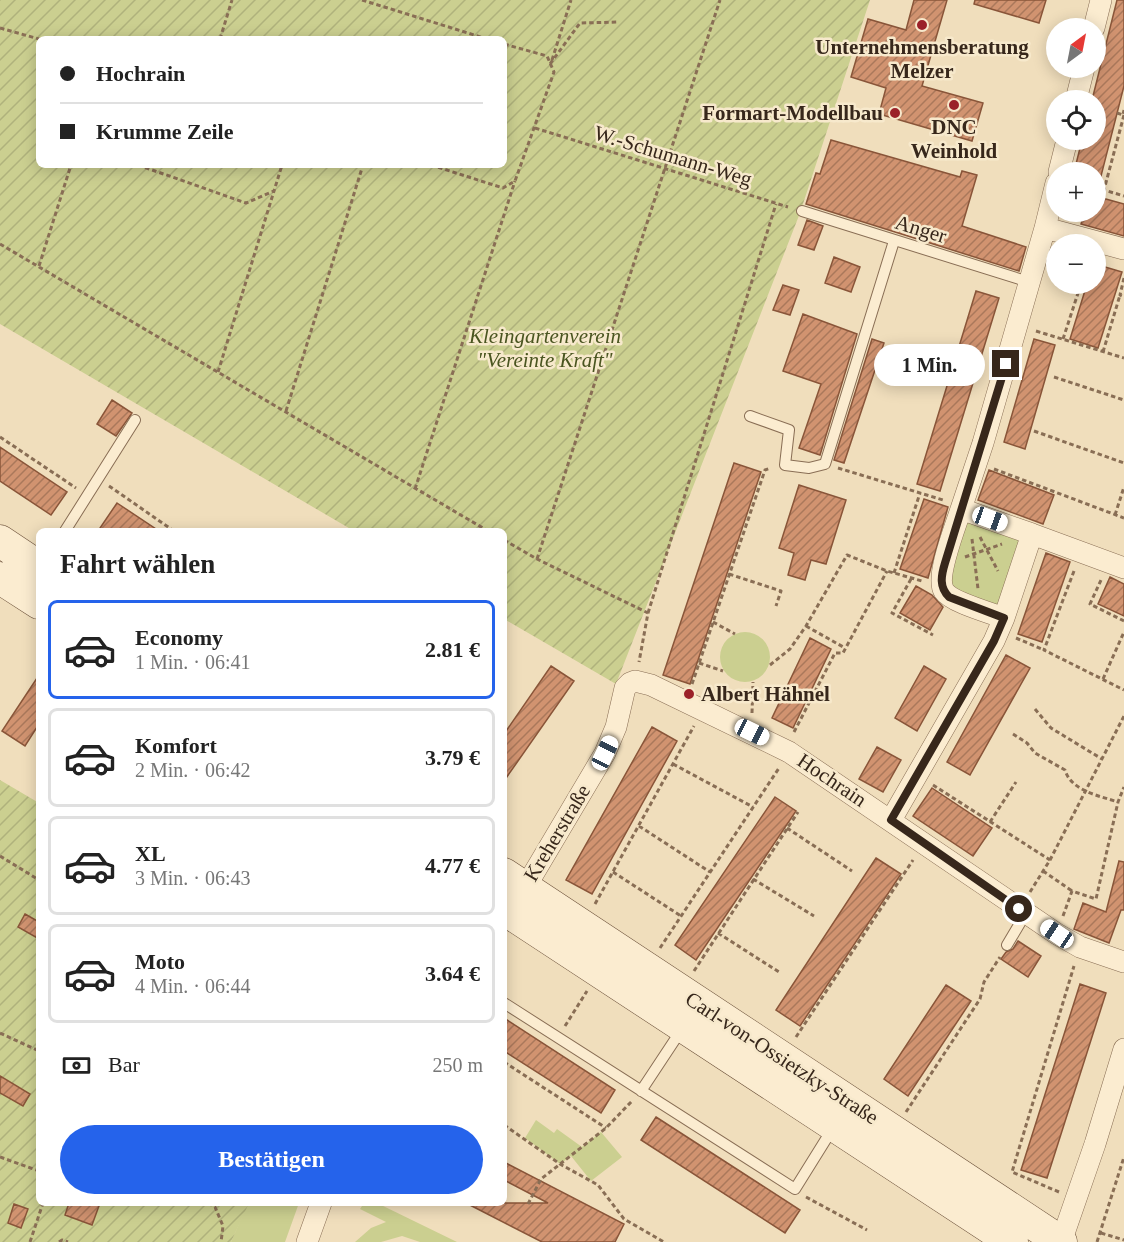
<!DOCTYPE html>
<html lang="de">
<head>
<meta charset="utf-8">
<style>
	body { margin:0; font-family:"Times New Roman",serif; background:#f6f6f6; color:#222; height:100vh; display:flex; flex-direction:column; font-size:22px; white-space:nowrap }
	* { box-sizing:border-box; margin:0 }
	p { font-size:20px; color:#767676 }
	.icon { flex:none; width:33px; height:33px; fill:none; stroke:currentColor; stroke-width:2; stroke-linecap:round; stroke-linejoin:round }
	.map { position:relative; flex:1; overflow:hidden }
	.drawer { position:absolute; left:36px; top:528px; width:471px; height:678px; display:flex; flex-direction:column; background:#fff; border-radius:9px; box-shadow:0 3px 15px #0003 }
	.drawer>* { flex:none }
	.banner { position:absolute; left:36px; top:36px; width:471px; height:132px; border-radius:9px; box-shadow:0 3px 15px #0003; display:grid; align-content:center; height:132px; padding:0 24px; background:#fff }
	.needle { width:39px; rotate:32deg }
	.tools { position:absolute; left:1046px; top:18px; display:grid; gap:12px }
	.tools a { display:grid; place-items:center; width:60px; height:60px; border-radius:50%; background:#fff; box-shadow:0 3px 15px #0003; font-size:30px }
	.end { position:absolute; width:27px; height:27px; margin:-14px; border:8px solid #37271b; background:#fff; box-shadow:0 0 0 3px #fff }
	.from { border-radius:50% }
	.bubble { position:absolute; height:42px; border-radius:21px; background:#fff; box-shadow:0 3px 15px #0003; font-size:20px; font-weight:700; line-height:42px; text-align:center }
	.car { position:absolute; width:18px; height:36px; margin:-18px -9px; border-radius:8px; box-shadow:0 0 4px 2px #0007; background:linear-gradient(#fff 24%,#345 0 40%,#fff 0 76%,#345 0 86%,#fff 0) }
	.banner b { display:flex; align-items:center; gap:21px; height:57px; font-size:22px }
	.banner b+b { border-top:2px solid #e0e0e0 }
	.banner i { width:15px; height:15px; background:#222 }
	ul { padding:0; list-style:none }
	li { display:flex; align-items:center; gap:18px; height:99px; margin:0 12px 9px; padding:0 12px; border:3px solid #e0e0e0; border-radius:9px }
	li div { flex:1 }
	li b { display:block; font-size:22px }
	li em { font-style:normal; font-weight:700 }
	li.selected { border-color:#2563eb }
	li>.icon { width:54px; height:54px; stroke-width:1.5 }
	h2 { padding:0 24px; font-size:27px; line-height:72px }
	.pay { display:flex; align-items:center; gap:15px; height:66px; padding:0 24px; font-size:22px }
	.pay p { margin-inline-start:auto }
	.primary-button { display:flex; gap:12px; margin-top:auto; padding:12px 24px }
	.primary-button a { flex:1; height:69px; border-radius:36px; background:#2563eb; color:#fff; font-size:24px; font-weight:700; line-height:69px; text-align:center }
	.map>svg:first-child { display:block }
	.green { fill:#cbcf90 }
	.garden { fill:url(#garden-furrows); fill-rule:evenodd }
	.building { fill:url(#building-hatch); stroke:#895539; stroke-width:1.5 }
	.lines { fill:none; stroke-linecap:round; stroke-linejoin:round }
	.lane-casing { stroke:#896e55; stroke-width:12 }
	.street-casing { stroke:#896e55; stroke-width:22 }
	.secondary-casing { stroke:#6a4f38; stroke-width:33 }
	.path { stroke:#896e55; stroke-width:3; stroke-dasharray:4.5 3; stroke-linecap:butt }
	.lane { stroke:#fbecd0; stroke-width:10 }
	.street { stroke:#fbecd0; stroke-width:21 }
	.secondary { stroke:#fbecd0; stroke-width:32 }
	.route { stroke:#37271b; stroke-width:8 }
	.poi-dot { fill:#9b2129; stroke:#f7e9cc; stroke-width:2 }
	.labels { text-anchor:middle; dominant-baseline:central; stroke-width:5; stroke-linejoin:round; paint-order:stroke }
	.poi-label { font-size:21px; font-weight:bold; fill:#37271b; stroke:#f7e9cc }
	.street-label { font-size:21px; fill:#37271b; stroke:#f7e9cc }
	.park-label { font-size:21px; font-style:italic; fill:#4a5520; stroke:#f7e9cc }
</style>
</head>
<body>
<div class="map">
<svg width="1124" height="1242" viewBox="0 0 1124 1242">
	<defs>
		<pattern id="garden-furrows" width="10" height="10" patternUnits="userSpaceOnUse" patternTransform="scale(1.5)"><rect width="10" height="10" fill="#cbcf90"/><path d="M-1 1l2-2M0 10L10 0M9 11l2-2" fill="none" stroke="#afb27c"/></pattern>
		<pattern id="building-hatch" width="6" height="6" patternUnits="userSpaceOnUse" patternTransform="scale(1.5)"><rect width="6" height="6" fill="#d19370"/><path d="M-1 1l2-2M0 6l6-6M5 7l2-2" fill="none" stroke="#aa785b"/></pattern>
	</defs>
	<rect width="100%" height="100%" fill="#f0debc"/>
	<!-- green -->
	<path class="green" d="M961 520 1022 535 1003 608 945 586Z
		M720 657a25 25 0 1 1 50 0a25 25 0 1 1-50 0Z
		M536 1120 554 1133 557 1129 582 1147 601 1132 622 1157 591 1181 571 1156 560 1164 525 1138Z
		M248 1203H299L285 1242H231Z
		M364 1203H377L457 1242H420L402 1236 381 1242H355L371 1228 386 1222 360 1209Z"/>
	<!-- garden -->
	<path class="garden" d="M0 0H870L800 213 616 684 504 619V531H354L0 324ZM39 39H504V165H39Z
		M0 780 39 803V1203H249L231 1242H0Z"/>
	<!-- building -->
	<path class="building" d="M914 0H947L922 86 983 103 972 141 879 114 886 88 851 77 868 19 906 30Z
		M975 0H1046L1039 23 974 4Z
		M1117 0H1124V86L1100 180 1095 179V172H1074L1082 140H1095V100H1092Z
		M831 140 960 177 962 171 977 175 962 226 1026 247 1019 271 806 204 816 173 820 174Z
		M1095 196 1124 204V236L1081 224 1085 212H1095Z
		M807 220 823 226 814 250 798 245Z
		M834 257 860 267 851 292 825 283Z
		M1095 264 1122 272 1098 348 1070 339 1087 284H1095Z
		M783 285 799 290 790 315 773 310Z
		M976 291 999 298 940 491 917 484Z
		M803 314 857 334 820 455 799 448 821 384 783 371Z
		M872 339 884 343 844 463 834 460Z
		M1034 339 1055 345 1025 449 1004 442Z
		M112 400 132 413 116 436 97 424Z
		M0 447 67 492 51 515 0 481Z
		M734 463 761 472 690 684 663 675Z
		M989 470 1054 495 1043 524 978 500Z
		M799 485 846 500 826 564 811 560 805 580 788 575 794 553 779 548Z
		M924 499 948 507 928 578 900 569Z
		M117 503 159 531H98Z
		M1046 553 1070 562 1042 642 1018 634Z
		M1110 577 1124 584V616L1098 604Z
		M916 586 932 595 943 607 930 630 900 613Z
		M810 638 831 649 793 728 772 718Z
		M1006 655 1030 668 970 775 947 762Z
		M551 666 574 681 504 781V734Z
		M924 666 946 679 917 731 895 718Z
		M39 675V724L25 746 2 731Z
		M652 727 677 741 592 894 566 880Z
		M877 747 901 760 883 792 859 779Z
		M932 788 992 828 973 856 913 816Z
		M775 797 796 811 696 960 675 945Z
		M876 858 901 874 800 1026 776 1010Z
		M1119 861 1124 862V910H1121L1109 943 1074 929 1083 903 1106 912Z
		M25 914 39 922V939L18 927Z
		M1018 941 1041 956 1028 977 1001 959 1006 952 1013 949Z
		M1080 984 1106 993 1047 1178 1021 1170Z
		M946 985 971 1001 908 1096 884 1079Z
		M504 1018 615 1090 601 1113 504 1051Z
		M0 1076 30 1094 23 1106 0 1093Z
		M656 1117 800 1210 785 1233 641 1140Z
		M504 1162 624 1224 615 1242H542L466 1203H548L504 1180Z
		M69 1203H100L92 1225 65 1215Z
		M14 1204 28 1209 21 1228 8 1223Z"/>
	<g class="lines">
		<defs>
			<path id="lane" d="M802 211 1029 282
				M750 416 789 430 785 465 809 468 825 464 894 241
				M65 531 135 420
				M1007 945 1026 913
				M504 1003 795 1189 833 1128
				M641 1091 682 1029"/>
			<path id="street" d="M1094 28 1101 0
				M1076 100 1084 68
				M1059 172 1067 140
				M1045 228 1124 249
				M961 509 983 443 1045 228 1056 183
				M1032 534 1124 568
				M891 820 994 641 1004 618 1032 534 961 509C956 525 935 577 944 591 951 602 991 613 1004 618
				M511 890 525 888 605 753 616 727 625 688 630 683 635 681 651 685 789 752 1057 934 1080 947 1124 962
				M307 1242 321 1203
				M1061 1242 1095 1144 1124 1049"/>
			<path id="secondary" d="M0 541 39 567
				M0 578 39 603
				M504 874 1061 1242
				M504 909 1012 1242"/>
		</defs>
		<!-- lane casing -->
		<use href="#lane" class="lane-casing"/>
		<!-- street casing -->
		<use href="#street" class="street-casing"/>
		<!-- secondary casing -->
		<use href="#secondary" class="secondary-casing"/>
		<!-- path -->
		<path class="path" d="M362 0 487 39
			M0 28 39 39
			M220 39 232 0
			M552 60 571 0
			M550 64 580 23 619 22
			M1117 113 1123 115 1124 110
			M1124 115 1104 190 1124 196
			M535 128 788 207
			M138 165 246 203 274 191 282 165
			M431 165 503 188 515 181 554 72 547 56 504 44
			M0 244 488 531
			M39 266 71 165
			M1124 278 1120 295 1124 297
			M1036 331 1124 358
			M1063 339 1081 284
			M1103 352 1120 295
			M218 372 274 191
			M1054 377 1124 400
			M286 411 363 165
			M1034 431 1124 463
			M0 437 76 488
			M838 468 943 500
			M994 469 1124 518
			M109 486 174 531
			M415 489 515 181
			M1115 515 1124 487
			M980 537 998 571
			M972 539 978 589
			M504 540 537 559 648 613 639 662
			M965 557 1002 544
			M537 559 720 0
			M1074 571 1044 650 1124 690
			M894 573 920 493
			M729 574 781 591 776 606
			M911 579 892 613 933 635
			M1101 580 1090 604 1124 621
			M648 613 776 204
			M713 622 735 634
			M806 626 845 648
			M1016 638 1044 650
			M699 663 723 671
			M770 665 790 649 806 626 847 555 887 571 922 581
			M1103 679 1124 632
			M692 684 765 470 771 468
			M1035 709 1051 728 1102 759
			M752 713 753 682
			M794 732 835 653H843L887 571
			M1013 734 1027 743 1035 753 1065 770C1071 791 1100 796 1118 802
			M673 764 753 807
			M933 785 1050 860
			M990 822 1016 782
			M639 826 710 872
			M787 828 852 871
			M0 856 39 880
			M1043 871 1072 891
			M613 872 681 916
			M753 879 814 916
			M1030 892 1050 860 1124 716
			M595 904 694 726
			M1063 916 1072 891 1096 899 1118 802 1124 787
			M718 933 779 972
			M660 948 779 768
			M694 971 798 812
			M565 1026 587 991
			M0 1033 39 1051
			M796 1037 913 860
			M504 1062 606 1128
			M906 1112 980 999 984 982 1000 957
			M504 1125 560 1164 598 1185 624 1219 664 1242
			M0 1157 39 1171
			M1059 1192 1012 1172 1074 966
			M806 1197 867 1230
			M208 1203 215 1207 223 1226 221 1242
			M528 1204 541 1179 606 1128 632 1101
			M1101 1233 1124 1240
			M30 1242 43 1203
			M59 1242 62 1240 68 1242
			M1097 1242 1124 1157"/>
		<!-- lane -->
		<use href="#lane" class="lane"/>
		<!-- street -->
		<use href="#street" class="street"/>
		<!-- secondary -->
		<use href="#secondary" class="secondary"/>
	</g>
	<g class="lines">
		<!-- route -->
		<path class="route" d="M1006 364 945 563C941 576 939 587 949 597L1004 618 994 641 891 820 1019 909"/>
	</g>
	<!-- markers -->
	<g class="poi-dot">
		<circle cx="922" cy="25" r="6"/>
		<circle cx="954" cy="105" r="6"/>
		<circle cx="895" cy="113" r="6"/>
		<circle cx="689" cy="694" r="6"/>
	</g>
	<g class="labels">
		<!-- poi labels -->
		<g class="poi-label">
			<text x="922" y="47">Unternehmensberatung<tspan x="922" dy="24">Melzer</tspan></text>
			<text x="883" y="113" text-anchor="end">Formart-Modellbau</text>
			<text x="954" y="127">DNC<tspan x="954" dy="24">Weinhold</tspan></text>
			<text x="701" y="694" text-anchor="start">Albert Hähnel</text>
		</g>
		<!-- street labels -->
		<g class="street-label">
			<text transform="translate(673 156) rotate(17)">W.-Schumann-Weg</text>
			<text transform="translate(921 229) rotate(17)">Anger</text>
			<text transform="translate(832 780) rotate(34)">Hochrain</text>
			<text transform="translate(557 833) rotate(-59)">Kreherstraße</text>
			<text transform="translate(782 1058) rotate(33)">Carl-von-Ossietzky-Straße</text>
		</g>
		<!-- park labels -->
		<g class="park-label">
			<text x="545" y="336">Kleingartenverein<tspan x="545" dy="24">"Vereinte Kraft"</tspan></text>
		</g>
	</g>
</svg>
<div class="tools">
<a><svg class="needle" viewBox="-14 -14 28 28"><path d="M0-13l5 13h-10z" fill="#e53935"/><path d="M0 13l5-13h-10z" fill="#767676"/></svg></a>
<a><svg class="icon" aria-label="locate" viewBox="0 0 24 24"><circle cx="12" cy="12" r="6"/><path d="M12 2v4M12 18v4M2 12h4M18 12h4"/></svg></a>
<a>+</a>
<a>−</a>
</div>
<i class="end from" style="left:1019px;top:909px"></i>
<i class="end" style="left:1006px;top:364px"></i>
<div class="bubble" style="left:874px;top:344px;width:111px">1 Min.</div>
<i class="car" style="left:990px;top:519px;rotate:110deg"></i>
<i class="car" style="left:752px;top:732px;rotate:116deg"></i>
<i class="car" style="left:605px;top:753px;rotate:26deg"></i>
<i class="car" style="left:1057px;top:934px;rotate:304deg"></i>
<div class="banner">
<b><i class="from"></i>Hochrain</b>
<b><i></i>Krumme Zeile</b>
</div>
<section class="drawer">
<h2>Fahrt wählen</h2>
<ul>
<li class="selected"><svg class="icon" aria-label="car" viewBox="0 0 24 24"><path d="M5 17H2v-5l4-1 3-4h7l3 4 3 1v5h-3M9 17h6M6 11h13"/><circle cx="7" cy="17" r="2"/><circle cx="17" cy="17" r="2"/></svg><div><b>Economy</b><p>1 Min. · 06:41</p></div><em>2.81 €</em></li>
<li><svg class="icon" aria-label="car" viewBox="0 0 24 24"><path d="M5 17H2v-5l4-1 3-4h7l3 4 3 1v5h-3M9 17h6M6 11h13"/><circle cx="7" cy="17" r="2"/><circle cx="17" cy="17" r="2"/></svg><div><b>Komfort</b><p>2 Min. · 06:42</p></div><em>3.79 €</em></li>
<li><svg class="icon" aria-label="car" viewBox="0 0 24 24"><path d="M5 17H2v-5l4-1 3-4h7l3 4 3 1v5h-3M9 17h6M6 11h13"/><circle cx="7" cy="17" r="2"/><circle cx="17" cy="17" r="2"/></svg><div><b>XL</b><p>3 Min. · 06:43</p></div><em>4.77 €</em></li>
<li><svg class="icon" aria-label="car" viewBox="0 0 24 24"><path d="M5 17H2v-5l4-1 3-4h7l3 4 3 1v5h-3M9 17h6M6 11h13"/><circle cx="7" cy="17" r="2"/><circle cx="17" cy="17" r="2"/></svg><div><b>Moto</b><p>4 Min. · 06:44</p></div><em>3.64 €</em></li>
</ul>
<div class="pay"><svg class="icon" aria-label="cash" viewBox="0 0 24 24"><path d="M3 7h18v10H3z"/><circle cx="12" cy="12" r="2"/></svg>Bar<p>250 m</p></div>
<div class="primary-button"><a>Bestätigen</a></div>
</section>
</div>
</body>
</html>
